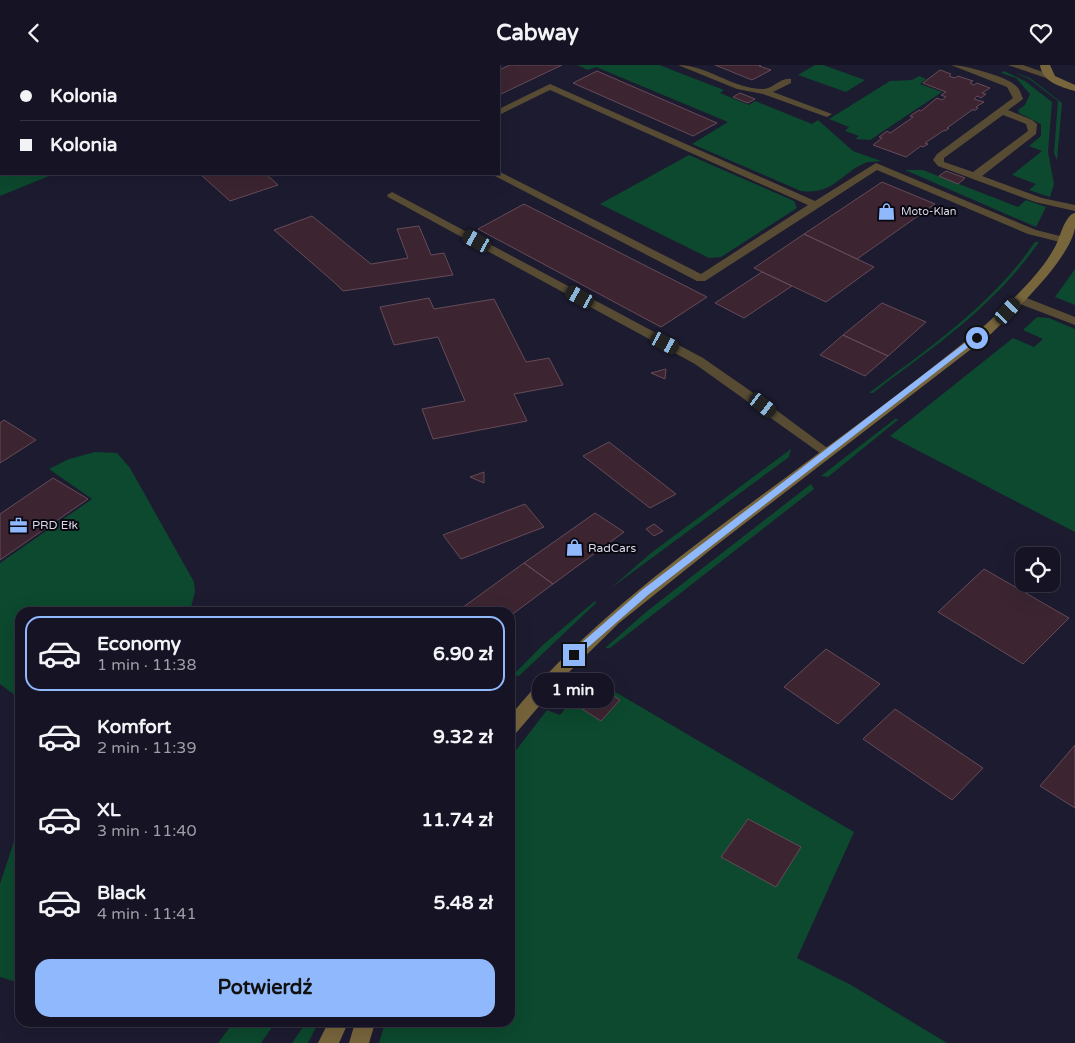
<!DOCTYPE html>
<html lang="pl">
<head>
<meta charset="utf-8">
<style>
	body { margin:0; font-family:"Varela Round",sans-serif; background:#1f1d2c; color:#f1f3f6; height:100vh; display:flex; flex-direction:column; font-size:19px; white-space:nowrap }
	* { box-sizing:border-box; margin:0 }
	p { font-size:16px; color:#9e9ea6 }
	.icon { flex:none; width:28px; height:28px; fill:none; stroke:currentColor; stroke-width:2; stroke-linecap:round; stroke-linejoin:round }
	.map { position:relative; flex:1; overflow:hidden }
	.panel { position:absolute; left:15px; top:542px; width:500px; height:420px; display:flex; flex-direction:column; background:#161424; border-radius:15px; box-shadow:0 5px 20px #0002,0 0 0 1px #353341 }
	.panel>* { flex:none }
	.top-card { position:absolute; left:0px; top:0px; width:500px; height:110px; box-shadow:0 5px 20px #0002,0 0 0 1px #353341; display:grid; align-content:center; height:110px; padding:0 20px; background:#161424 }
	.buttons { position:absolute; left:1015px; top:482px; display:grid; gap:10px }
	.buttons a { display:grid; place-items:center; width:45px; height:45px; border-radius:10px; background:#161424; box-shadow:0 5px 20px #0002,0 0 0 1px #353341; font-size:25px }
	.end { position:absolute; width:22px; height:22px; margin:-11px; border:6px solid #90b8fd; background:#111; box-shadow:0 0 0 2px #111 }
	.from { border-radius:50% }
	.bubble { position:absolute; height:35px; border-radius:15px; background:#161424; box-shadow:0 5px 20px #0002,0 0 0 1px #353341; font-size:16px; font-weight:800; line-height:35px; text-align:center }
	.car { position:absolute; width:15px; height:30px; margin:-15px -8px; border-radius:6px; box-shadow:0 0 4px 1px #0007; background:linear-gradient(#222 24%,#8ab4d8 0 40%,#222 0 76%,#8ab4d8 0 86%,#222 0) }
	.top-card b { display:flex; align-items:center; gap:18px; height:48px; font-size:19px }
	.top-card b+b { border-top:1px solid #353341 }
	.top-card i { width:12px; height:12px; background:#f1f3f6 }
	ul { padding:9px 0 0; list-style:none }
	li { display:flex; align-items:center; gap:15px; height:75px; margin:0 10px 8px; padding:0 10px; border:2px solid transparent; border-radius:15px }
	li div { flex:1 }
	li b { display:block; font-size:19px }
	li em { font-style:normal; font-weight:800 }
	li.on { border-color:#90b8fd }
	li>.icon { width:45px; height:45px; stroke-width:1.5 }
	.button { display:flex; gap:10px; margin-top:auto; padding:10px 20px }
	.button a { flex:1; height:58px; border-radius:15px; background:#90b8fd; color:#111; font-size:20px; font-weight:800; line-height:58px; text-align:center }
	header { display:flex; justify-content:space-between; align-items:center; height:65px; padding:0 20px; background:#161424; font-size:22px; font-weight:800 }
	.map>svg:first-child { display:block }
	.green { fill:#0c492e }
	.building { fill:#3c2531; stroke:#654b58 }
	.lines { fill:none; stroke-linecap:round; stroke-linejoin:round }
	.lane { fill:#574c33; fill-rule:evenodd }
	.street { fill:#574c33; fill-rule:evenodd }
	.secondary { fill:#77653c; fill-rule:evenodd }
	.route { fill:#90b8fd }
	.labels { text-anchor:middle; dominant-baseline:central; stroke-width:4; stroke-linejoin:round; paint-order:stroke }
	.far-poi-label { font-size:11px; fill:#dad9e8; stroke:#080710; text-anchor:start }
	.poi-label { font-size:12px; fill:#dad9e8; stroke:#080710; text-anchor:start }
</style>
</head>
<body>
<header><svg class="icon" aria-label="back" viewBox="0 0 24 24"><path d="M15 5l-7 7 7 7"/></svg>Cabway<svg class="icon" aria-label="heart" viewBox="0 0 24 24"><path d="M12 20l-8-8c-3-5 5-10 8-4 3-6 11-1 8 4z"/></svg></header>
<div class="map">
<svg width="1075" height="978" viewBox="0 0 1075 978">
	<rect width="100%" height="100%" fill="#1d1b30"/>
	<!-- green -->
	<path class="green" d="M577 0H659L724 25 720 28 749 40 755 36 812 59 818 55 853 86 881 96C876 97 870 96 865 98 840 109 833 130 801 126L692 79 728 57 596 2 588 5Z
		M815 0H823L865 15 846 27 798 10Z
		M1004 6 1025 16 1052 37 1048 87 1054 119 1050 132 1029 125 1036 119 1012 110 1042 86 1029 81 1041 71V59L1019 48 1018 45 1025 40 1030 29 1016 13 1001 8Z
		M1015 8 1030 13 1062 38 1057 95 1054 88 1058 36 1029 14Z
		M919 11 926 14 920 19 942 27 870 75 855 74 859 71 845 66 849 62 829 54 890 16 912 15Z
		M0 36 1 109H54L0 131Z
		M689 90 794 136 797 143 721 192 709 193 600 139Z
		M905 105H923L1018 142 1026 135 1046 142 1036 162Z
		M1035 177H1039C993 243 936 280 873 328H869C930 282 992 240 1035 177Z
		M1075 204V240L1055 232Z
		M1037 252 1049 253 1075 264V467L890 371 1013 273 1034 282 1043 274 1023 265Z
		M895 354H899L828 412 821 411Z
		M791 384 789 392 611 523 651 488Z
		M95 387 117 388 130 403 194 517 195 527 190 546 189 548H20V634L0 619V498L92 434 49 404 69 394Z
		M811 419 814 424 610 583H605L646 547Z
		M595 536 596 538 519 611 513 610 544 579Z
		M588 611 854 767 797 893 851 920 947 978H379L385 958H510V693L547 645 560 650 567 641 563 639Z
		M20 758V918L0 912V819Z
		M233 958H275L261 978H218Z
		M306 958H318L308 978H292Z"/>
	<!-- building -->
	<path class="building" d="M247 0H317L244 1Z
		M510 0H562L499 30V5Z
		M715 0H761L759 1 771 5 752 15Z
		M940 5 951 9 949 11 955 13 958 11 973 16 970 18 974 20 977 18 990 23 982 28 986 29 981 33 977 31 974 34 984 37 976 42 978 43 976 45H972L947 63H949L947 65 943 66 925 78 928 79 923 82 921 81 906 92 873 80 882 73 879 72 887 66 890 68 909 55 913 52 910 51 919 45 921 46 937 33 942 35 946 32 941 30 946 27 923 18Z
		M597 6 717 58 693 71 573 18Z
		M740 28 755 34 748 38 733 32Z
		M946 106 965 113 958 119 939 111Z
		M200 109H266L278 120 230 136Z
		M882 117 935 139 857 194 804 169Z
		M524 139 707 232 661 262 478 164Z
		M312 151 371 199 408 193 397 164 419 161 431 190 444 188 453 210 343 226 335 218 274 165Z
		M804 169 857 194 874 202 826 237 754 203Z
		M762 207 792 221 744 253 715 238Z
		M429 233 434 244 494 234 526 297 549 293 563 320 514 329 527 356 433 374 422 344 465 336 438 272 394 280 380 242Z
		M882 238 926 257 888 291 843 270Z
		M843 270 888 291 865 311 820 290Z
		M666 304 665 314 651 308Z
		M4 355 36 375 0 398V358Z
		M609 377 676 429 650 443 583 391Z
		M484 407V418L470 412Z
		M53 413 88 434 0 495V449Z
		M525 439 544 462 461 494 443 470Z
		M595 448 624 467 553 519 524 498Z
		M654 459 663 466 654 471 646 464Z
		M524 498 553 519 510 551V548H455Z
		M984 504 1069 553 1023 599 938 547Z
		M826 584 880 619 838 659 784 622Z
		M593 618 620 635 601 656 573 638Z
		M895 644 983 703 952 735 863 674Z
		M1075 680V743L1040 721Z
		M748 754 801 782 776 822 721 792Z"/>
	<g class="lines">
		<!-- lane -->
		<path class="lane" d="M386 0H445L386 1Z
			M678 0C707 0 733 24 763 24 773 24 781 12 791 14V18L773 27 832 49 827 52 824 51 763 29 737 24Z
			M951 0C964 0 1005 11 1015 20 1020 24 1021 29 1023 34L1008 45 1032 55 1037 59 1036 69 982 111 1042 133 1075 140V146L1035 137 938 101 933 95 937 89 1013 33 1007 22ZM1003 50 1026 59 1028 66 973 107 944 97V93Z
			M550 19 815 136 876 98 1036 165 1068 173 1069 175 1064 178 1028 169 877 105 705 216H697L491 109H499L500 107 701 209 808 140 550 25 499 50V44Z
			M392 127 703 293 752 327 834 388 828 392 824 391 695 299 388 132 387 130Z"/>
		<!-- street -->
		<path class="street" d="M1008 0H1023L1054 11 1049 14Z
			M1019 230 1075 252V260L1015 237 1013 234Z"/>
		<!-- secondary -->
		<path class="secondary" d="M1040 0H1050L1055 11 1075 20V26C1061 22 1042 17 1040 0Z
			M1075 148C1075 152 1075 158 1075 163 1069 195 1016 245 992 268L714 482 619 558 565 611 516 668 510 670V651C573 575 645 518 723 459 810 394 899 331 983 262 1009 238 1039 212 1056 180 1060 172 1065 150 1075 148Z
			M328 958H348L339 978H318Z
			M355 958H375L369 978H349Z"/>
	</g>
	<!-- route -->
	<path class="route" d="M974 271 980 273 648 530 577 592H571V587L642 525Z"/>
	<!-- icons -->
	<defs>
		<symbol id="shop-bare" viewBox="-9 -9 18 18"><path d="M-5-2.5h2.3a2.7 3.5 0 0 1 5.4 0H5L5.5 6h-11ZM-1.5-2.5h3a1.5 2.3 0 0 0-3 0Z" fill="#90b8fd" stroke="#080710" stroke-width="2.5" paint-order="stroke"/></symbol>
		<symbol id="office-bare" viewBox="-9 -9 18 18"><path d="M-6-3h4V-5.5h4V-3h4V5H-6ZM-1-4.5V-3h2v-1.5ZM-6 0V1H6V0Z" fill="#90b8fd" stroke="#080710" stroke-width="2.5" paint-order="stroke"/></symbol>
	</defs>
	<g fill-rule="evenodd">
		<use href="#shop-bare" x="874" y="134" width="25" height="25"/>
		<use href="#office-bare" x="6" y="448" width="25" height="25"/>
		<use href="#shop-bare" x="562" y="470" width="25" height="25"/>
	</g>
	<g class="labels">
		<!-- far-poi labels -->
		<g class="far-poi-label">
			<text x="901" y="146">Moto-Klan</text>
		</g>
		<!-- poi labels -->
		<g class="poi-label">
			<text x="32" y="460">PRD Ełk</text>
			<text x="588" y="483">RadCars</text>
		</g>
	</g>
</svg>
<div class="buttons">
<a><svg class="icon" aria-label="locate" viewBox="0 0 24 24"><circle cx="12" cy="12" r="6"/><path d="M12 2v4M12 18v4M2 12h4M18 12h4"/></svg></a>
</div>
<i class="end from" style="left:977px;top:273px"></i>
<i class="end" style="left:574px;top:590px"></i>
<div class="bubble" style="left:532px;top:608px;width:82px">1 min</div>
<i class="car" style="left:477px;top:176px;rotate:299deg"></i>
<i class="car" style="left:580px;top:232px;rotate:299deg"></i>
<i class="car" style="left:1008px;top:246px;rotate:43deg"></i>
<i class="car" style="left:665px;top:278px;rotate:118deg"></i>
<i class="car" style="left:763px;top:340px;rotate:128deg"></i>
<div class="top-card">
<b><i class="from"></i>Kolonia</b>
<b><i></i>Kolonia</b>
</div>
<section class="panel">
<ul>
<li class="on"><svg class="icon" aria-label="car" viewBox="0 0 24 24"><path d="M5 17H2v-5l4-1 3-4h7l3 4 3 1v5h-3M9 17h6M6 11h13"/><circle cx="7" cy="17" r="2"/><circle cx="17" cy="17" r="2"/></svg><div><b>Economy</b><p>1 min · 11:38</p></div><em>6.90 zł</em></li>
<li><svg class="icon" aria-label="car" viewBox="0 0 24 24"><path d="M5 17H2v-5l4-1 3-4h7l3 4 3 1v5h-3M9 17h6M6 11h13"/><circle cx="7" cy="17" r="2"/><circle cx="17" cy="17" r="2"/></svg><div><b>Komfort</b><p>2 min · 11:39</p></div><em>9.32 zł</em></li>
<li><svg class="icon" aria-label="car" viewBox="0 0 24 24"><path d="M5 17H2v-5l4-1 3-4h7l3 4 3 1v5h-3M9 17h6M6 11h13"/><circle cx="7" cy="17" r="2"/><circle cx="17" cy="17" r="2"/></svg><div><b>XL</b><p>3 min · 11:40</p></div><em>11.74 zł</em></li>
<li><svg class="icon" aria-label="car" viewBox="0 0 24 24"><path d="M5 17H2v-5l4-1 3-4h7l3 4 3 1v5h-3M9 17h6M6 11h13"/><circle cx="7" cy="17" r="2"/><circle cx="17" cy="17" r="2"/></svg><div><b>Black</b><p>4 min · 11:41</p></div><em>5.48 zł</em></li>
</ul>
<div class="button"><a>Potwierdź</a></div>
</section>
</div>
</body>
</html>
